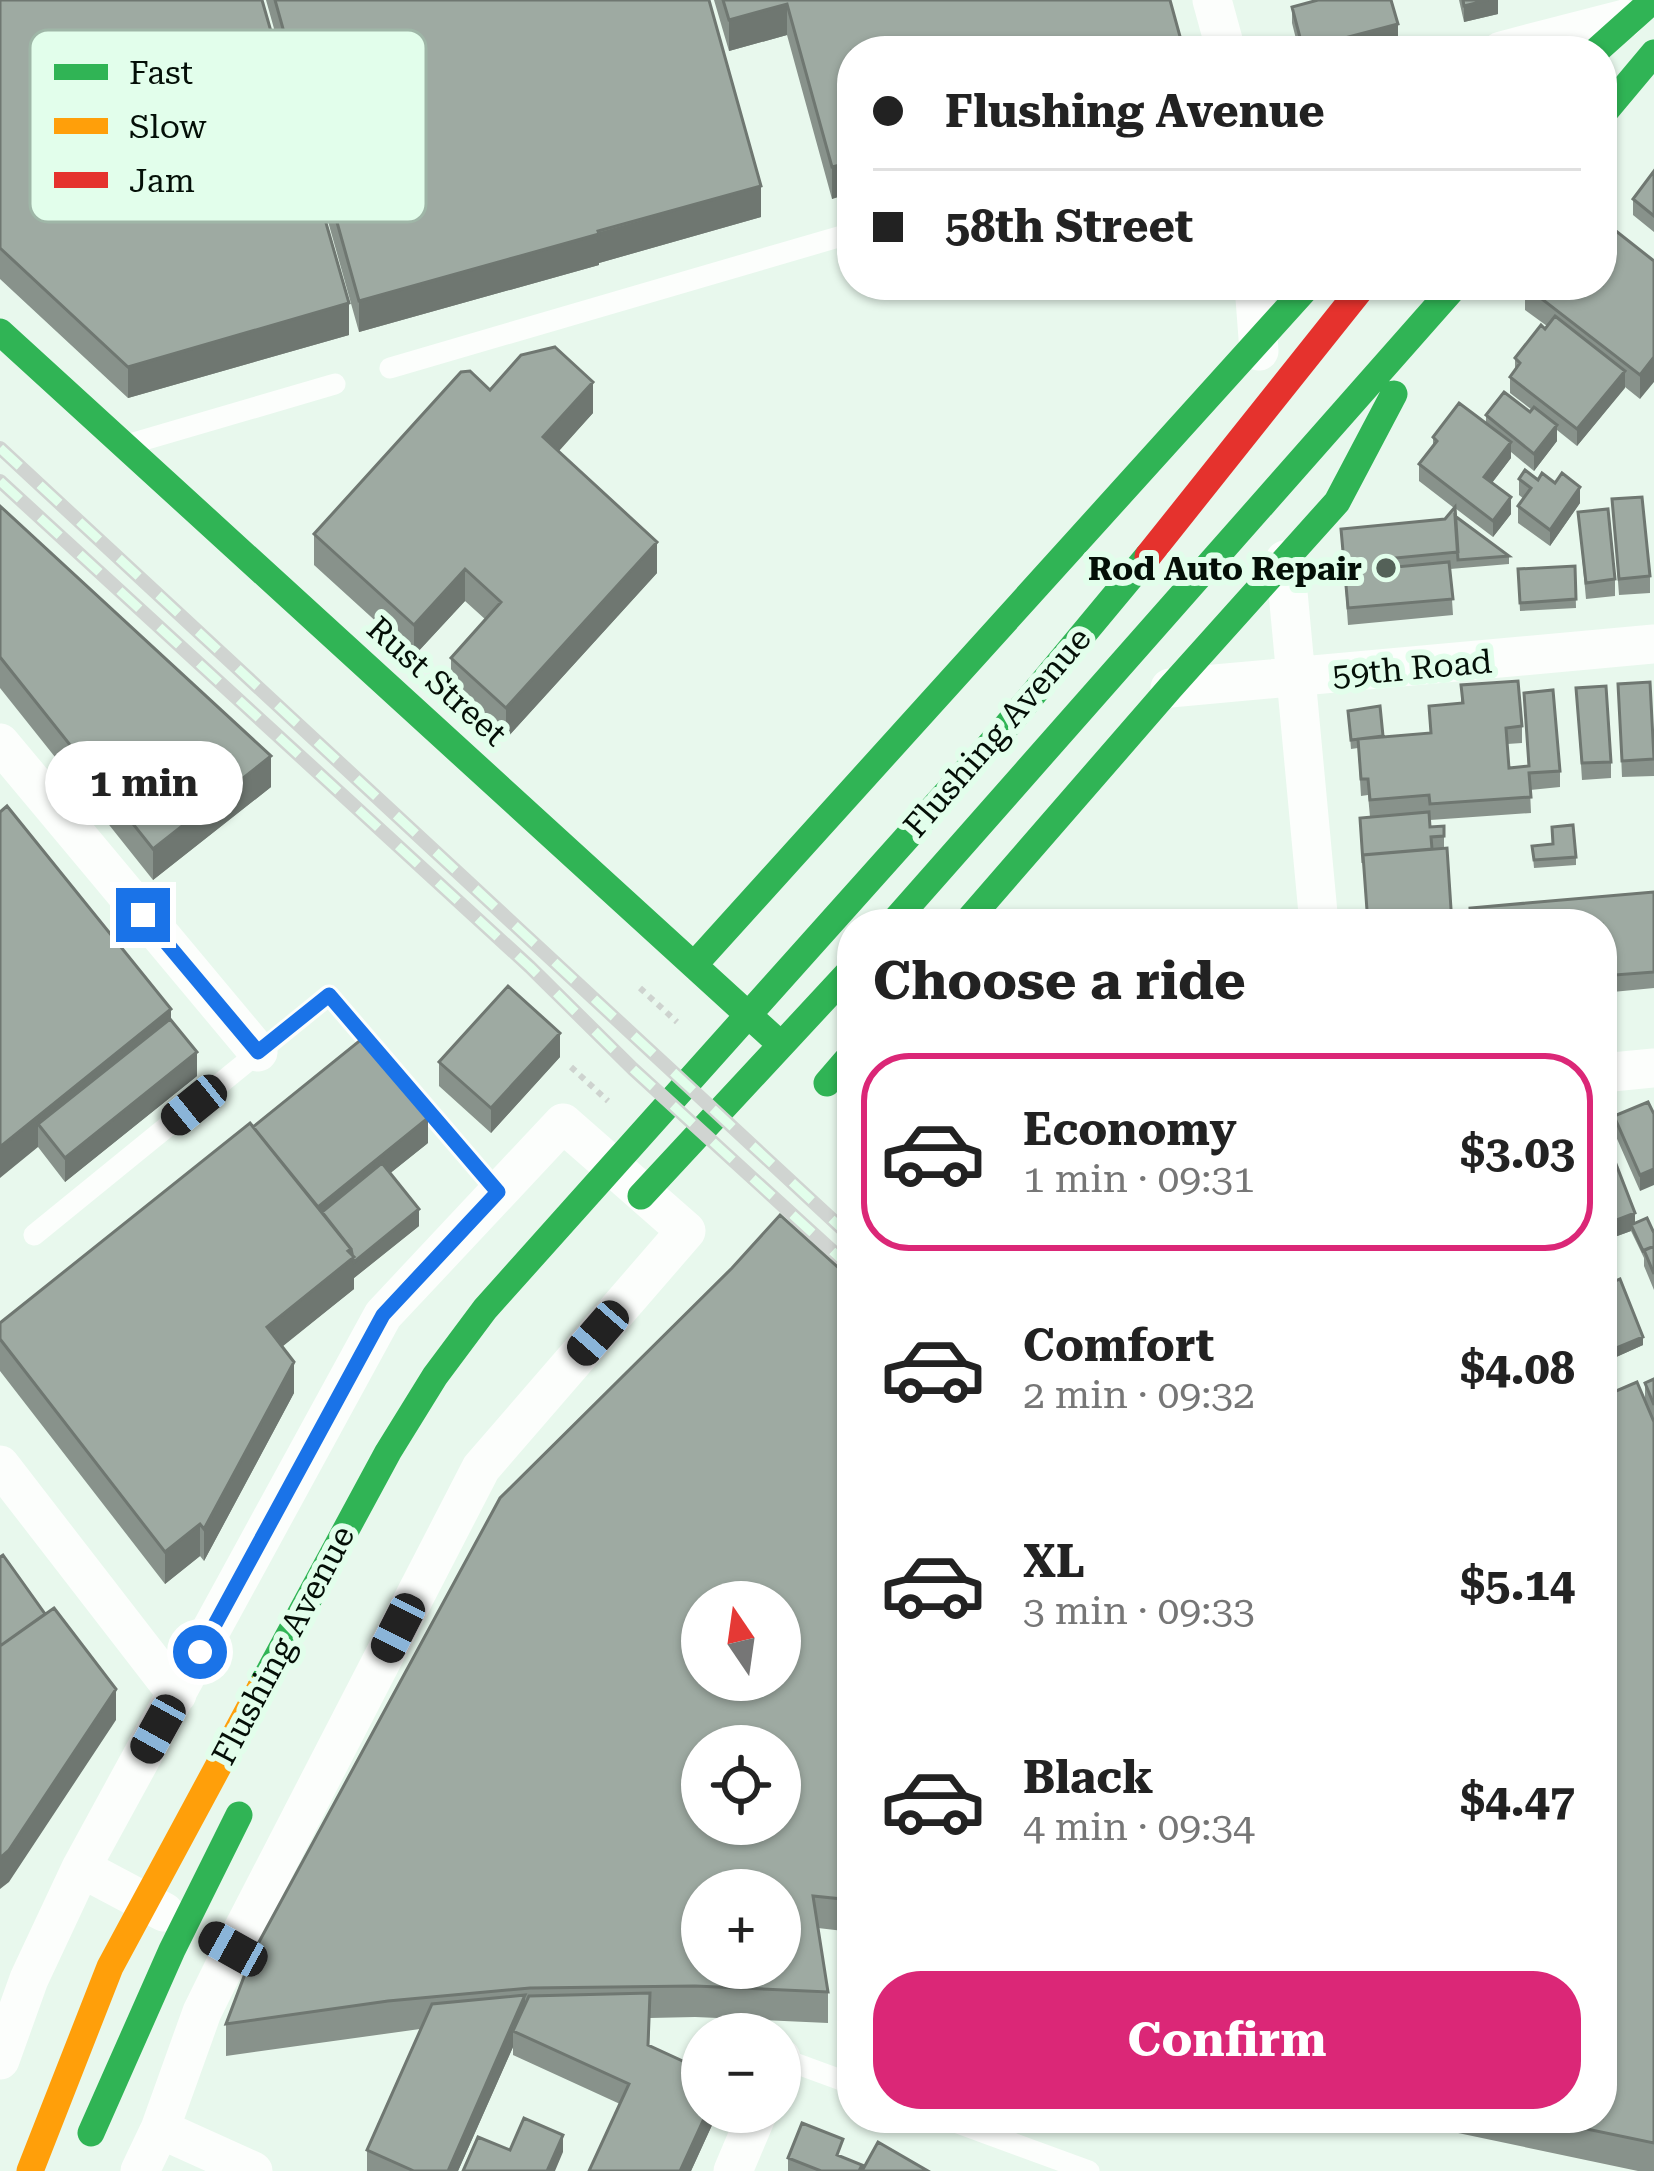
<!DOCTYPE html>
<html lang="en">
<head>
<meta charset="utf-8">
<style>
	body { margin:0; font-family:"Roboto Serif",serif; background:#f6f6f6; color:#222; height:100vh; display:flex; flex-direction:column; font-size:45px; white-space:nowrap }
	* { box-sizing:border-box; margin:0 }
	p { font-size:39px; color:#767676 }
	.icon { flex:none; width:66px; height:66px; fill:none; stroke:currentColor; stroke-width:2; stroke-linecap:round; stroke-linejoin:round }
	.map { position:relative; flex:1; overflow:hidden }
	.sheet { position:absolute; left:837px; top:909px; width:780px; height:1224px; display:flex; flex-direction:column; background:#fff; border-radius:48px; box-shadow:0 3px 9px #0004 }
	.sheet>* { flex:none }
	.top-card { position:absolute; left:837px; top:36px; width:780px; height:264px; border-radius:48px; box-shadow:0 3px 9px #0004; display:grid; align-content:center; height:264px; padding:0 36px; background:#fff }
	.needle { width:78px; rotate:347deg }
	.buttons { position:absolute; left:681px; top:1581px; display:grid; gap:24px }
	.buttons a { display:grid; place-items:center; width:120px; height:120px; border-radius:50%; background:#fff; box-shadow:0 3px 9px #0004; font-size:60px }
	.end { position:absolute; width:54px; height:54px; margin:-27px; border:15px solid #1a73e8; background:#fff; box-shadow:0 0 0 6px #fff }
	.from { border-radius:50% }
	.bubble { position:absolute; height:84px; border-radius:42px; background:#fff; box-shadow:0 3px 9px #0004; font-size:39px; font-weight:700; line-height:84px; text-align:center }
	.car { position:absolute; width:36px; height:72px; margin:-36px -18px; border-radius:15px; box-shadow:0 0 9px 3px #0007; background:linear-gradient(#222 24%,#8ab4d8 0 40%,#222 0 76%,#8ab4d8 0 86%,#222 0) }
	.top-card b { display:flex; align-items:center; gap:42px; height:114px; font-size:45px }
	.top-card b+b { border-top:3px solid #e0e0e0 }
	.top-card i { width:30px; height:30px; background:#222 }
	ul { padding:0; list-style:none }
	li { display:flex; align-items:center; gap:36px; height:198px; margin:0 24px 18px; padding:0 12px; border:6px solid transparent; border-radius:48px }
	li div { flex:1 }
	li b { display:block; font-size:45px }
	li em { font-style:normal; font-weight:700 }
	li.active { border-color:#db2777 }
	li>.icon { width:108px; height:108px; stroke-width:1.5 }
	h2 { padding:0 36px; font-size:54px; line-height:144px }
	.cta { display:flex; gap:24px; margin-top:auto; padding:24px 36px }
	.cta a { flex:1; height:138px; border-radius:48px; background:#db2777; color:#fff; font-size:48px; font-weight:700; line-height:138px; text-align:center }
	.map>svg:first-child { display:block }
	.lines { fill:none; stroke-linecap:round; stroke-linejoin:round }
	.path { stroke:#ced3cf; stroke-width:6; stroke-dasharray:6 6; stroke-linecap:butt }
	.lane { stroke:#fcfefc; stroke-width:21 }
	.street { stroke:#fcfefc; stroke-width:39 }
	.fast { stroke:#30b455; stroke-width:27 }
	.slow { stroke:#ff9f0a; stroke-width:27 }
	.jam { stroke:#e5322d; stroke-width:27 }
	.rail-casing { stroke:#d0d4d1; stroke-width:14 }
	.rail { stroke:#e2feeb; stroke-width:9; stroke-dasharray:27; stroke-linecap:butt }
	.wall { fill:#88928b }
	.shaded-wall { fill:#6f7771 }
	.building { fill:#9eaaa2; stroke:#6f7771; stroke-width:3; fill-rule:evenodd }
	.route { stroke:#1a73e8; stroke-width:15 }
	.poi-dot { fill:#546158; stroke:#e2feeb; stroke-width:4.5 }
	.labels { text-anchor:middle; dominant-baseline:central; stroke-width:12; stroke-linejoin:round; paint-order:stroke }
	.poi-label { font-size:33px; font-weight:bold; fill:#040f07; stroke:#e2feeb; text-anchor:end }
	.street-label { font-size:33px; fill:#040f07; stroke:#e2feeb }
	.key { fill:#e2feeb; stroke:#9fb6a7; stroke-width:3 }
	.key-label { font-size:33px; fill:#040f07 }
</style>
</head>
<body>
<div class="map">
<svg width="1654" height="2171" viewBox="0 0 1654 2171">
	<rect width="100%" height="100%" fill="#e8f8ed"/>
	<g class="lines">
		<!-- path -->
		<path class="path" d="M640 988 677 1022
			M571 1067 608 1101"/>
		<!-- lane -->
		<path class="lane" d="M390 368 852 233
			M130 444 335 384
			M34 1235 329 995 498 1192
			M781 2058 852 2084
			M944 2118 1089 2171"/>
		<!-- street -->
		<path class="street" d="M1212 0 1226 51
			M1501 51 1624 19
			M1254 285 1259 351
			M1285 560 1319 924
			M1170 688 1654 644
			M0 743 258 1052
			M1602 1073 1654 1068
			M0 1465 177 1694
			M81 1868 164 1912
			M780 2059 781 2058
			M0 2060 29 1979 81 1868 383 1315 563 1123 686 1231 481 1468 233 1949 202 2012 160 2129 140 2171
			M160 2129 253 2171
			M733 2171 758 2112"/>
		<!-- fast -->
		<path class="fast" d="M1596 51 1653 0
			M1602 115 1654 53
			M0 332 779 1043
			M892 924 1456 285
			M965 924 1170 688 1337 502 1394 394
			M694 965 1309 285
			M827 1083 852 1054
			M641 1196 852 969
			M261 1687 388 1452 435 1376 485 1309 1005 728 1148 556
			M91 2133 172 1950 239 1815"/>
		<!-- slow -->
		<path class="slow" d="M30 2171 110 1967 261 1687"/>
		<!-- jam -->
		<path class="jam" d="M1148 556 1364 285"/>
		<defs>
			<path id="rail" d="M0 448 852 1238
				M0 481 530 967 633 1069 852 1269"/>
		</defs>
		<!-- rail casing -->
		<use href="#rail" class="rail-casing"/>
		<!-- rail -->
		<use href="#rail" class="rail"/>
	</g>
	<!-- wall -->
	<path class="wall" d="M0 0 349 335 128 398 0 279Z
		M266 0H709L761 217 599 263V265L359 332Z
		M714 0H1170L832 199 787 35 729 51Z
		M1459 0H1498V14L1464 22Z
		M1292 7 1398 41 1359 51H1299L1292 23Z
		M1654 171V232L1633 215V199Z
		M1654 261 1640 399 1625 387 1577 446 1557 430V441L1534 471 1511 452V458L1492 483 1511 514 1493 537 1455 508V516L1509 556V564L1450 569 1453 615 1348 625 1341 529 1445 519 1454 508 1419 481V464L1433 446V437L1486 424V415L1530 412 1532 410 1510 393V377L1515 370V358L1547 326 1525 310V286Z
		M490 390 593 413 558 451 657 573 506 739 451 689V658L486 620 465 601 414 656 314 565V534Z
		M1519 479 1538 480 1580 503 1550 546 1518 523V506L1524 499 1519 495Z
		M1612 499 1650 576V593L1619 595Z
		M0 506 271 787 153 880 0 688Z
		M1578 512 1615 579V596L1586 599Z
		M1575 566 1576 608 1520 611 1518 569Z
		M1618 684 1654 759V776L1622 777Z
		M1461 685 1522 726V743L1507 744 1509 768 1528 766 1524 693 1560 771V787L1530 790 1531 813 1430 820V827L1444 826V849L1452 924H1367L1360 818 1370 817 1368 795 1361 796 1358 748 1351 749 1348 711 1383 737 1430 733 1429 706 1461 703Z
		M1576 688 1611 762V778L1582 780Z
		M0 812 171 1020 197 1076 65 1182 38 1147Z
		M1552 844 1576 857V865L1534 868 1532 846Z
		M1654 892V988L1602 993V924H1470V908Z
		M560 1057 491 1133 439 1086V1062Z
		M1654 1114 1640 1191 1614 1132V1116Z
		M1602 1128 1635 1223 1654 1233V1290L1644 1266V1258L1631 1231 1609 1239 1602 1222Z
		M428 1143 390 1173 419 1226 354 1278V1289L282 1346 294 1393 204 1561 200 1556 165 1584 0 1371V1323Z
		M852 1154V1195L842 1186V1155Z
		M852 1280V1932L818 1928 828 1992V2023L695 2017 650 2018 649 2045 718 2112 691 2171H589L620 2104 513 2055V2047L458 2171H367V2150L420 2029 226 2056V2024Z
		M1602 1287 1643 1345 1614 1358 1602 1332Z
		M1654 1379V1421L1645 1399V1383Z
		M1608 1395 1654 1422V2171H1638L1420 2125V2118H1602Z
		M842 2157 862 2171H788V2158Z"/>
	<!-- shaded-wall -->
	<path class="shaded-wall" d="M1488 0H1498V14L1464 22V6Z
		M787 4V35L729 51V20Z
		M1398 24V41L1359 51H1303V49Z
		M852 162V193L832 199V167Z
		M761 186V217L599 263V265L359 332V301Z
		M349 303V335L128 398V367Z
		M1654 357V382L1640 399V375Z
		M1625 371V388L1577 446V429Z
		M593 382V413L543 469V437Z
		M1557 425V441L1534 471V454Z
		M1511 442V458L1484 493V477Z
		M1580 487V503L1550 546V530Z
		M1511 497V514L1493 537V521Z
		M657 542V573L506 739V708Z
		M465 569V601L414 656V625Z
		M271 756V787L153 880V849Z
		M171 1009V1041L38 1124V1147L0 1178V1147Z
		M560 1033V1057L491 1133V1108Z
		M197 1052V1076L65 1182V1158Z
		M428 1118V1143L322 1228 314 1210Z
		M1654 1169V1185L1640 1191V1175Z
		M419 1209V1226L354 1278V1289L267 1359V1327L348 1251Z
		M1635 1213V1230L1631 1225V1231L1609 1239V1223Z
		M1643 1337V1345L1614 1358V1349Z
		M294 1362V1393L204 1561V1529Z
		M200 1524V1556L165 1584V1552Z
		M116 1689V1720L9 1882 0 1889V1858Z
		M525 1995V2020L513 2031V2047L458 2171H448Z
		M707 2112H718L691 2171H680Z
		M563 2135V2152L555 2171H547Z"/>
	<!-- building -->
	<path class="building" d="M0 0H262L349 303 128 367 0 248Z
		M275 0H709L761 186 598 231 599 234 359 301Z
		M723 0H1170L1184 51H852V162L832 167 787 4 729 20Z
		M1318 0H1391L1398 24 1303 49 1292 7Z
		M1463 0H1488L1464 6Z
		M1654 171V216L1633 199Z
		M1602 220 1654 261V357L1640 375 1525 286 1602 285Z
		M1555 316 1625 371 1577 429 1510 377 1520 363 1515 358 1541 325 1545 329Z
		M555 347 593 382 543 437 657 542 506 708 451 658 501 602 465 569 414 625 314 534 461 372 470 371 490 390 521 355Z
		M1504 392 1530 412 1534 407 1557 425 1534 454 1486 415Z
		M1459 403 1511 442 1484 477 1511 497 1493 521 1419 464 1437 441 1433 437Z
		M1525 470 1538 480 1542 473 1555 483 1562 473 1580 487 1550 530 1518 506 1531 488 1519 479Z
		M1642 497 1650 576 1619 579 1612 499Z
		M0 506 271 756 153 849 0 657Z
		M1455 507 1458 552 1395 558 1397 567 1449 562 1453 599 1348 608 1341 529 1445 519Z
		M1608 509 1615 579 1586 583 1578 512Z
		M1455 516 1509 556 1458 560Z
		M1575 566 1576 599 1520 603 1518 569Z
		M1518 681 1522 726 1506 728 1509 768 1529 766 1524 693 1553 690 1560 771 1529 773 1531 797 1430 804 1429 795 1370 800 1368 779H1361L1358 739 1431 733 1429 706 1463 703 1461 685Z
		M1650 682 1654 759 1622 761 1618 684Z
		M1606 686 1611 762 1582 763 1576 688Z
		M1380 706 1383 736 1351 740 1348 711Z
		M7 806 171 1009 0 1147V812Z
		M1429 812 1430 827 1444 826V836L1431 837 1432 849 1363 855V863L1360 818Z
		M1573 825 1576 857 1534 860 1532 846 1553 844 1552 827Z
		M1447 848 1452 924H1368L1363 855Z
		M1654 892V972L1602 976V924H1471L1470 908Z
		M508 986 560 1033 491 1108 439 1062Z
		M170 1019 197 1052 65 1158 38 1124Z
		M363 1038 428 1118 318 1207 253 1127Z
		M1648 1102 1654 1114V1169L1640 1175 1614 1116Z
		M250 1123 351 1249 348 1251 354 1257 267 1327 294 1362 204 1529 200 1524 165 1552 0 1339V1323Z
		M1602 1128 1635 1213 1609 1223 1602 1206Z
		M852 1154V1164L842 1155Z
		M382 1163 419 1209 354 1262 351 1249 322 1212Z
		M780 1215 852 1280V1900L813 1896 828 1992 695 1986 530 1988 388 2001 226 2024 253 1953 500 1498 732 1268ZM702 1602H780V1680H702ZM702 1746H780V1824H702ZM702 1890H780V1968H702Z
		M1647 1218 1654 1233V1246L1643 1251 1631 1225Z
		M1654 1246V1274L1644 1250Z
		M1620 1279 1643 1337 1614 1349 1602 1324V1287Z
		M1654 1379V1405L1645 1383Z
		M1637 1382 1654 1422V2143L1534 2118H1602V1397Z
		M3 1555 45 1614 0 1646V1557Z
		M54 1608 116 1689 9 1850 0 1858V1646Z
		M650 1993 648 2045 702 2070V2112H707L680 2171H589L629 2084 513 2031 529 1996Z
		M525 1995 448 2171H414L367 2150 432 2004Z
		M524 2118 563 2135 547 2171H463L478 2137 510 2150Z
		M802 2123 843 2139 837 2155 862 2165 859 2171H821L788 2158Z
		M878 2142 928 2171H862Z"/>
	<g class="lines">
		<!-- route -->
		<path class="route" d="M143 915 258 1052 329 995 498 1192 383 1315 200 1652"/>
	</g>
	<!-- markers -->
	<circle class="poi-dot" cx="1386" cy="568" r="12"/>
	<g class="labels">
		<!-- poi labels -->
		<g class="poi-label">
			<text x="1362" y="568">Rod Auto Repair</text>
		</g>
		<!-- street labels -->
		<g class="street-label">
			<text transform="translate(1412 668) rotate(-5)">59th Road</text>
			<text transform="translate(437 681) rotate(42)">Rust Street</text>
			<text transform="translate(997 732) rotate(-49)">Flushing Avenue</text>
			<text transform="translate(283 1645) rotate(-62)">Flushing Avenue</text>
		</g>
	</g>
	<!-- legend -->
	<rect x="30" y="30" width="396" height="192" rx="18" class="key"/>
	<rect x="54" y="64" width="54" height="16" fill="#30b455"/>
	<rect x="54" y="118" width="54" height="16" fill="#ff9f0a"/>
	<rect x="54" y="172" width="54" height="16" fill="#e5322d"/>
	<g class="key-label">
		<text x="129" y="84">Fast</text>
		<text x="129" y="138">Slow</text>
		<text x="129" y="192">Jam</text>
	</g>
</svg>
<div class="buttons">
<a><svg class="needle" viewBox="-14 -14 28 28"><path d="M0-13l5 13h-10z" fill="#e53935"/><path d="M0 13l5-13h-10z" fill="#767676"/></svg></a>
<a><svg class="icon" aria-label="locate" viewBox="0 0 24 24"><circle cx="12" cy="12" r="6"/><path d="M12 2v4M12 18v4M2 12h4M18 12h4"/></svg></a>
<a>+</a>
<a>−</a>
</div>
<i class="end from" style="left:200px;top:1652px"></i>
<i class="end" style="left:143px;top:915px"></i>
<div class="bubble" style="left:45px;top:741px;width:198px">1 min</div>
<i class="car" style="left:194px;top:1105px;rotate:231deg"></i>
<i class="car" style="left:598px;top:1333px;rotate:221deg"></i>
<i class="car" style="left:398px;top:1628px;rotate:207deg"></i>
<i class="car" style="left:158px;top:1729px;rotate:209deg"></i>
<i class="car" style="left:233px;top:1949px;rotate:299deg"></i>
<div class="top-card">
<b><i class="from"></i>Flushing Avenue</b>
<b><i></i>58th Street</b>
</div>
<section class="sheet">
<h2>Choose a ride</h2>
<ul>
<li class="active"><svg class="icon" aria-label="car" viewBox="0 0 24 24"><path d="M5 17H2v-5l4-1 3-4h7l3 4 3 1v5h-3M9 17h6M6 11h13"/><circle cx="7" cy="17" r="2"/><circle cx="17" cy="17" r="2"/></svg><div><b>Economy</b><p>1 min · 09:31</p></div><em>$3.03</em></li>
<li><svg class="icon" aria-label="car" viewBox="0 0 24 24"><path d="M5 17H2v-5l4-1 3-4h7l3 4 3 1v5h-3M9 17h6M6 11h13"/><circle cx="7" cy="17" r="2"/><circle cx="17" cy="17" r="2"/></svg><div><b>Comfort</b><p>2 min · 09:32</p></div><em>$4.08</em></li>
<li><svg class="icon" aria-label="car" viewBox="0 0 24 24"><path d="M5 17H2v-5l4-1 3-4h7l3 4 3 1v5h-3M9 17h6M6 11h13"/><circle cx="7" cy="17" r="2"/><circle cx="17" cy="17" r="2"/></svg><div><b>XL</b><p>3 min · 09:33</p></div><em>$5.14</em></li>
<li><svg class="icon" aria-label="car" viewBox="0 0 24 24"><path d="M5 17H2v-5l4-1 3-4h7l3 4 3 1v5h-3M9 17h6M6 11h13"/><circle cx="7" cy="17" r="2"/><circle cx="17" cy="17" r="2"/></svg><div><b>Black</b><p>4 min · 09:34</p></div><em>$4.47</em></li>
</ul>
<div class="cta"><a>Confirm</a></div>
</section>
</div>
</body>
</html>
